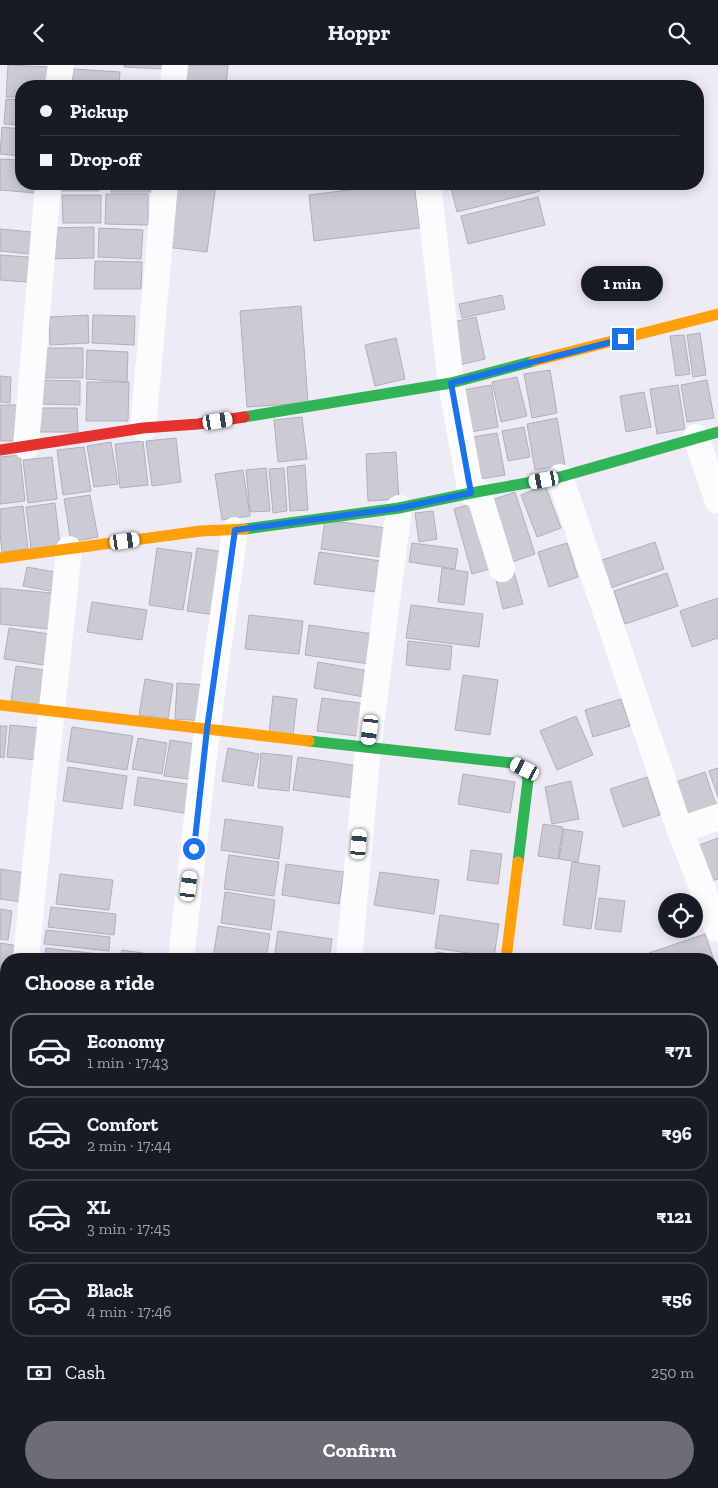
<!DOCTYPE html>
<html lang="en">
<head>
<meta charset="utf-8">
<style>
	body { margin:0; font-family:"Zilla Slab",serif; background:#242831; color:#f1f3f6; height:100vh; display:flex; flex-direction:column; font-size:19px; white-space:nowrap }
	* { box-sizing:border-box; margin:0 }
	p { font-size:16px; color:#9ea1a6 }
	.icon { flex:none; width:28px; height:28px; fill:none; stroke:currentColor; stroke-width:2; stroke-linecap:round; stroke-linejoin:round }
	.map { position:relative; flex:1; overflow:hidden }
	.side { position:absolute; left:0px; top:888px; width:719px; height:536px; display:flex; flex-direction:column; background:#171b24; border-radius:20px 20px 0 0; box-shadow:0 2px 12px #0003 }
	.side>* { flex:none }
	.hud { position:absolute; left:15px; top:15px; width:689px; height:110px; border-radius:20px; box-shadow:0 2px 12px #0003; display:grid; align-content:center; height:110px; padding:0 25px; background:#171b24 }
	.buttons { position:absolute; left:658px; top:828px; display:grid; gap:10px }
	.buttons a { display:grid; place-items:center; width:45px; height:45px; border-radius:50%; background:#171b24; box-shadow:0 2px 12px #0003; font-size:25px }
	.end { position:absolute; width:22px; height:22px; margin:-11px; border:6px solid #1a73e8; background:#fff; box-shadow:0 0 0 2px #fff }
	.from { border-radius:50% }
	.bubble { position:absolute; height:35px; border-radius:18px; background:#171b24; box-shadow:0 2px 12px #0003; font-size:16px; font-weight:700; line-height:35px; text-align:center }
	.car { position:absolute; width:15px; height:30px; margin:-15px -8px; border-radius:6px; box-shadow:0 0 4px 1px #0007; background:linear-gradient(#fff 24%,#345 0 40%,#fff 0 76%,#345 0 86%,#fff 0) }
	.hud b { display:flex; align-items:center; gap:18px; height:48px; font-size:19px }
	.hud b+b { border-top:1px solid #363941 }
	.hud i { width:12px; height:12px; background:#f1f3f6 }
	ul { padding:0; list-style:none }
	li { display:flex; align-items:center; gap:15px; height:75px; margin:0 10px 8px; padding:0 15px; border:2px solid #363941; border-radius:20px }
	li div { flex:1 }
	li b { display:block; font-size:19px }
	li em { font-style:normal; font-weight:700 }
	li.on { border-color:#6e6c75 }
	li>.icon { width:45px; height:45px; stroke-width:1.5 }
	h2 { padding:0 25px; font-size:22px; line-height:60px }
	.pay { display:flex; align-items:center; gap:12px; height:55px; padding:0 25px; font-size:19px }
	.pay p { margin-inline-start:auto }
	.action { display:flex; gap:10px; margin-top:auto; padding:10px 25px }
	.action a { flex:1; height:58px; border-radius:30px; background:#6e6c75; color:#fff; font-size:20px; font-weight:700; line-height:58px; text-align:center }
	header { display:flex; justify-content:space-between; align-items:center; height:65px; padding:0 25px; background:#171b24; font-size:22px; font-weight:700 }
	.map>svg:first-child { display:block }
	.building { fill:#cbcbd3; stroke:#b0b0b8 }
	.lines { fill:none; stroke-linecap:round; stroke-linejoin:round }
	.street { stroke:#fcfcfe; stroke-width:26 }
	.fast { stroke:#30b455; stroke-width:11 }
	.slow { stroke:#ff9f0a; stroke-width:11 }
	.jam { stroke:#e5322d; stroke-width:11 }
	.route { stroke:#1a73e8; stroke-width:6 }
</style>
</head>
<body>
<header><svg class="icon" aria-label="back" viewBox="0 0 24 24"><path d="M15 5l-7 7 7 7"/></svg>Hoppr<svg class="icon" aria-label="search" viewBox="0 0 24 24"><circle cx="10" cy="10" r="6"/><path d="M15 15l6 6"/></svg></header>
<div class="map">
<svg width="718" height="1423" viewBox="0 0 718 1423">
	<rect width="100%" height="100%" fill="#eeebf6"/>
	<!-- building -->
	<path class="building" d="M8 0 50 2 49 21H21V32H6Z
		M124 0H164V4L124 2Z
		M187 0H228L226 21H185Z
		M73 4 120 7 119 21H72Z
		M6 34 21 35V60L4 59Z
		M2 62 21 64V91L0 89Z
		M0 94 21 95V119H36L35 128 0 125Z
		M62 119H99V126H62Z
		M111 119H154V127H111Z
		M174 119H216L207 187 166 182Z
		M344 119H375L345 122Z
		M397 119H414L420 163 314 176 309 130Z
		M450 119H538L540 126 457 147Z
		M106 129H148V160L105 159Z
		M62 130H101V158H63Z
		M538 132 545 160 468 179 461 151Z
		M94 162V193L48 194 47 163Z
		M99 163 143 165 141 194 98 192Z
		M0 164 32 167 30 189 0 186Z
		M0 190 29 192 28 217 0 215Z
		M95 196 142 197 141 224H94Z
		M502 230 505 244 462 253 459 239Z
		M301 241 308 338 247 342 240 246Z
		M88 250 89 278 50 280 49 252Z
		M93 250 135 251 134 280 92 278Z
		M476 252 485 294 459 300 448 258Z
		M700 268 706 310 693 312 687 270Z
		M684 270 690 309 676 311 670 271Z
		M396 273 405 314 375 321 365 280Z
		M39 283H83V313H39Z
		M87 285 128 287 127 317 86 314Z
		M550 305 557 348 532 353 524 309Z
		M0 311 11 312 10 338 0 337Z
		M517 312 527 351 501 357 492 317Z
		M41 315 80 316V340L41 339Z
		M707 315 714 353 687 357 681 320Z
		M87 317H129L128 356H86Z
		M491 320 498 362 471 367 463 325Z
		M678 320 685 364 657 369 650 324Z
		M644 327 651 362 626 367 620 331Z
		M0 340H17V376H0Z
		M40 343H77L78 367H40Z
		M302 352 307 394 278 397 274 355Z
		M557 353 565 400 535 405 527 359Z
		M524 362 530 392 508 396 502 366Z
		M497 368 505 410 480 414 473 372Z
		M176 373 181 417 152 421 146 376Z
		M143 376 148 420 120 423 115 379Z
		M111 377 118 419 94 422 87 381Z
		M84 382 91 426 63 430 57 385Z
		M396 387 399 434 368 436 366 389Z
		M20 390 25 436 0 439V392Z
		M52 392 57 434 28 438 23 395Z
		M305 400 308 445 290 446 287 402Z
		M266 403 270 446 250 447 246 405Z
		M284 403 287 446 273 448 269 404Z
		M243 405 250 451 222 455 215 409Z
		M545 420 561 463 537 472 521 430Z
		M515 427 535 489 506 499 486 437Z
		M90 430 98 472 71 477 64 434Z
		M478 437 497 502 472 509 454 444Z
		M55 438 60 480 31 484 26 442Z
		M23 441 28 484 2 487 0 469V444Z
		M433 446 437 474 419 477 415 448Z
		M325 455 386 463 381 492 321 484Z
		M655 477 664 504 608 524 599 496Z
		M412 478 458 484 455 504 409 497Z
		M567 478 578 512 549 522 538 487Z
		M157 483 192 488 183 545 149 540Z
		M197 483 225 487 215 550 187 546Z
		M319 487 381 496 376 527 314 519Z
		M27 502 60 508 56 527 23 521Z
		M442 503 468 507 464 540 438 537Z
		M514 507 523 539 503 544 495 511Z
		M667 508 678 541 625 559 614 526Z
		M0 523 52 528 48 564 0 559Z
		M718 533V573L692 582 680 546Z
		M92 537 147 545 142 575 87 567Z
		M411 540 483 549 479 582 406 573Z
		M249 550 303 556 299 589 245 584Z
		M309 560 374 569 370 599 305 590Z
		M9 563 49 569 44 600 4 594Z
		M408 576 452 581 450 605 406 600Z
		M318 597 369 606 364 632 314 623Z
		M16 601 51 606 47 641 11 636Z
		M463 610 498 615 490 670 455 665Z
		M145 614 173 619 168 654 139 650Z
		M177 618 207 620 205 656 175 654Z
		M273 631 297 634 293 670 269 668Z
		M322 633 368 639 364 672 317 666Z
		M621 634 630 661 593 672 585 645Z
		M576 651 593 690 557 705 540 666Z
		M10 660 40 663 37 695 7 692Z
		M0 661H7L4 693 0 692Z
		M72 662 133 671 127 705 67 696Z
		M138 673 167 678 162 709 132 704Z
		M170 675 203 680 197 715 164 711Z
		M228 683 259 689 253 721 222 716Z
		M261 688 292 691 289 726 258 723Z
		M298 692 359 701 354 733 293 725Z
		M68 702 127 711 122 744 63 736Z
		M718 703V732L709 706Z
		M705 707 718 746 689 757 676 717Z
		M463 709 515 717 510 748 458 739Z
		M138 712 194 720 190 749 134 740Z
		M647 712 660 750 623 762 610 724Z
		M571 716 579 754 552 759 545 722Z
		M225 754 283 762 279 794 221 785Z
		M543 759 563 762 558 794 538 791Z
		M564 764 583 767 578 797 559 794Z
		M718 773V814L711 816 699 780Z
		M471 785 502 789 498 819 467 815Z
		M229 790 279 797 274 831 224 824Z
		M572 797 600 801 591 864 563 860Z
		M286 799 344 807 339 839 282 830Z
		M0 804 26 808 22 837 0 834Z
		M380 807 439 815 434 849 374 840Z
		M60 809 113 815 109 845 56 839Z
		M225 827 275 835 271 865 221 858Z
		M599 833 625 836 621 867 595 864Z
		M51 842 116 849 114 870 48 862Z
		M0 844 12 846 8 875 0 874Z
		M440 850 499 859 494 892 435 883Z
		M218 861 270 869 266 894 213 893Z
		M46 865 110 872 109 886 44 879Z
		M278 866 332 874 329 894H274Z
		M705 869 717 904 712 905V894H651L649 888Z
		M0 878 19 881 17 894H6V904L0 903Z
		M46 883 108 890V894H45Z
		M122 885 177 893 121 894Z
		M437 887 480 894H436Z
		M0 914H5L1 943 0 942Z
		M718 991V1032L712 1034V993Z
		M712 1065H718L716 1090 712 1089Z
		M712 1280H718V1311L712 1310Z
		M712 1317H718V1352H712Z
		M712 1385 718 1386V1421L693 1418H712Z
		M0 1414H6V1418H32L49 1420 48 1423H0Z
		M538 1418H597V1423H537Z"/>
	<g class="lines">
		<!-- street -->
		<path class="street" d="M58 21 61 0
			M173 21 175 0
			M428 119 451 318 471 428
			M143 363 165 119
			M696 372 718 436
			M26 381 48 119
			M560 412 680 765 718 864
			M478 426 502 504
			M680 765 718 752
			M26 894C39 757 55 621 69 484
			M181 894 207 664 235 465
			M349 894 368 683 399 443
			M0 1161 6 1106
			M712 1180H718
			M122 1423V1418
			M293 1423V1418
			M448 1423 449 1418
			M610 1423V1418"/>
		<!-- fast -->
		<path class="fast" d="M244 352 451 318 534 296
			M245 464 399 443 471 428 560 412 718 367
			M309 676 513 698 525 704 528 715 518 797"/>
		<!-- slow -->
		<path class="slow" d="M534 296 718 249
			M0 493 201 466 245 464
			M0 640 309 676
			M506 894 518 797"/>
		<!-- jam -->
		<path class="jam" d="M0 385 143 363 198 359 244 352"/>
	</g>
	<g class="lines">
		<!-- route -->
		<path class="route" d="M194 784 207 664 235 465 399 443 471 428 451 318 623 274"/>
	</g>
</svg>
<div class="buttons">
<a><svg class="icon" aria-label="locate" viewBox="0 0 24 24"><circle cx="12" cy="12" r="6"/><path d="M12 2v4M12 18v4M2 12h4M18 12h4"/></svg></a>
</div>
<i class="end from" style="left:194px;top:784px"></i>
<i class="end" style="left:623px;top:274px"></i>
<div class="bubble" style="left:581px;top:201px;width:82px">1 min</div>
<i class="car" style="left:218px;top:356px;rotate:81deg"></i>
<i class="car" style="left:544px;top:415px;rotate:260deg"></i>
<i class="car" style="left:125px;top:476px;rotate:82deg"></i>
<i class="car" style="left:370px;top:665px;rotate:187deg"></i>
<i class="car" style="left:525px;top:704px;rotate:297deg"></i>
<i class="car" style="left:359px;top:779px;rotate:5deg"></i>
<i class="car" style="left:189px;top:821px;rotate:7deg"></i>
<div class="hud">
<b><i class="from"></i>Pickup</b>
<b><i></i>Drop-off</b>
</div>
<section class="side">
<h2>Choose a ride</h2>
<ul>
<li class="on"><svg class="icon" aria-label="car" viewBox="0 0 24 24"><path d="M5 17H2v-5l4-1 3-4h7l3 4 3 1v5h-3M9 17h6M6 11h13"/><circle cx="7" cy="17" r="2"/><circle cx="17" cy="17" r="2"/></svg><div><b>Economy</b><p>1 min · 17:43</p></div><em>₹71</em></li>
<li><svg class="icon" aria-label="car" viewBox="0 0 24 24"><path d="M5 17H2v-5l4-1 3-4h7l3 4 3 1v5h-3M9 17h6M6 11h13"/><circle cx="7" cy="17" r="2"/><circle cx="17" cy="17" r="2"/></svg><div><b>Comfort</b><p>2 min · 17:44</p></div><em>₹96</em></li>
<li><svg class="icon" aria-label="car" viewBox="0 0 24 24"><path d="M5 17H2v-5l4-1 3-4h7l3 4 3 1v5h-3M9 17h6M6 11h13"/><circle cx="7" cy="17" r="2"/><circle cx="17" cy="17" r="2"/></svg><div><b>XL</b><p>3 min · 17:45</p></div><em>₹121</em></li>
<li><svg class="icon" aria-label="car" viewBox="0 0 24 24"><path d="M5 17H2v-5l4-1 3-4h7l3 4 3 1v5h-3M9 17h6M6 11h13"/><circle cx="7" cy="17" r="2"/><circle cx="17" cy="17" r="2"/></svg><div><b>Black</b><p>4 min · 17:46</p></div><em>₹56</em></li>
</ul>
<div class="pay"><svg class="icon" aria-label="cash" viewBox="0 0 24 24"><path d="M3 7h18v10H3z"/><circle cx="12" cy="12" r="2"/></svg>Cash<p>250 m</p></div>
<div class="action"><a>Confirm</a></div>
</section>
</div>
</body>
</html>
